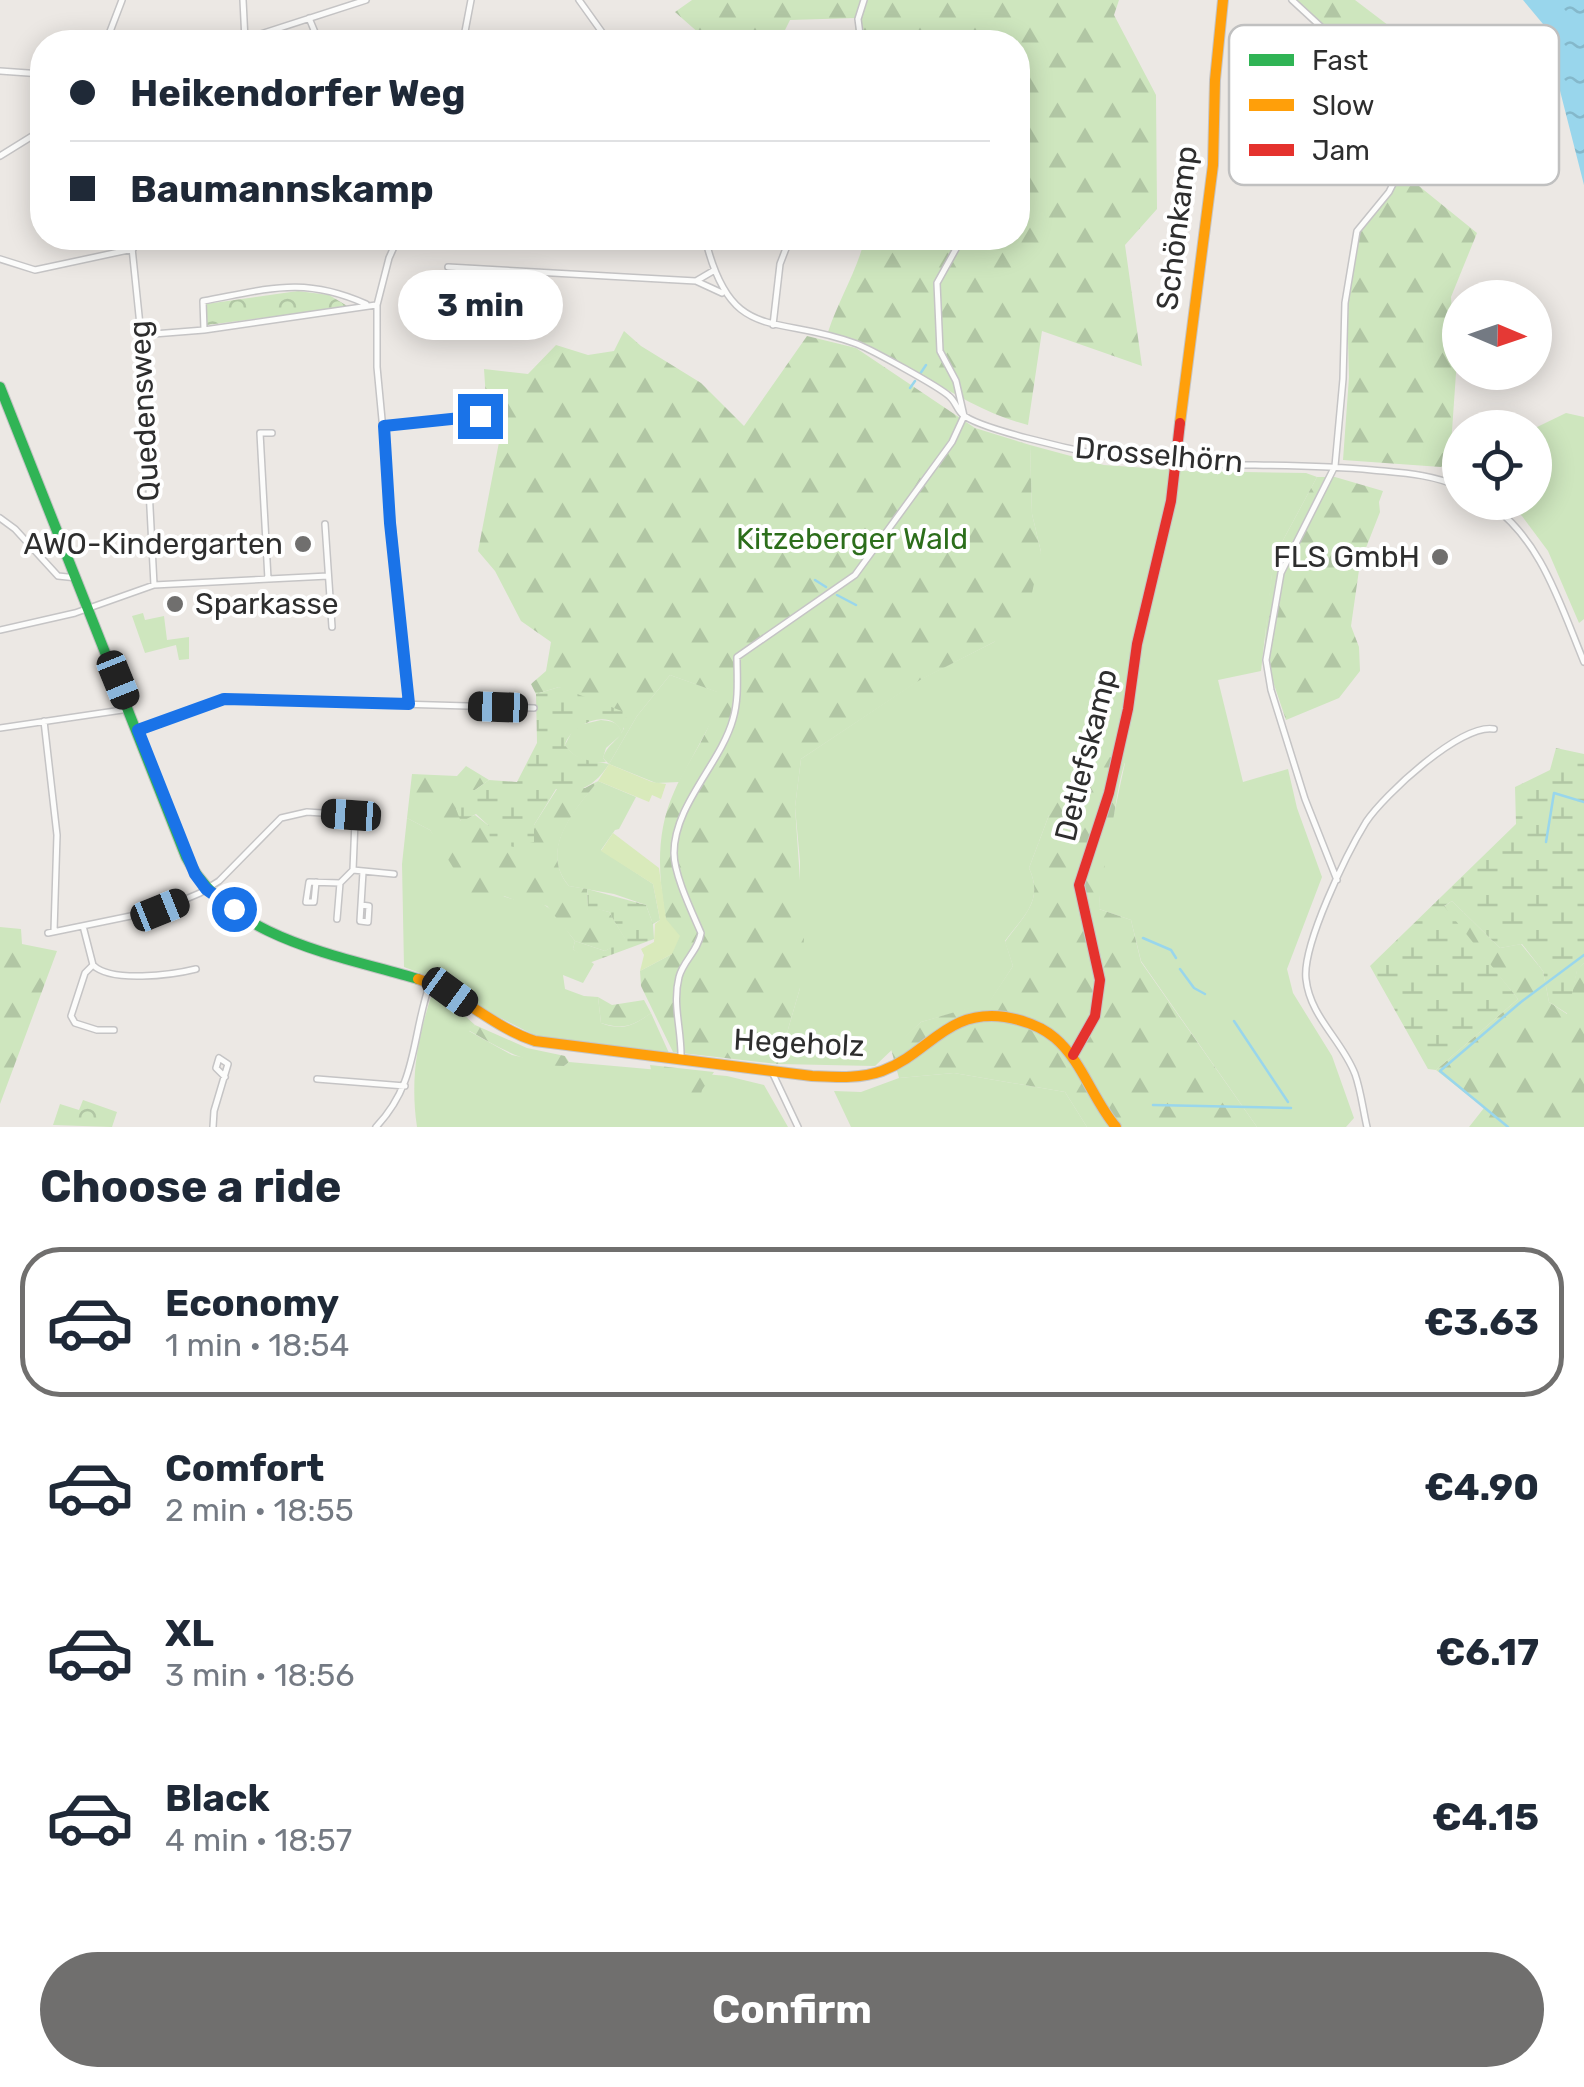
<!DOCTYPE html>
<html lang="en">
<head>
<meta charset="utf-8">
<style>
	body { margin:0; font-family:Rubik,sans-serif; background:#f6f6f7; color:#1f2937; height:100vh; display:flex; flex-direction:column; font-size:38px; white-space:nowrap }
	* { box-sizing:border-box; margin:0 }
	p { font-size:32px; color:#747a83 }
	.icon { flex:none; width:55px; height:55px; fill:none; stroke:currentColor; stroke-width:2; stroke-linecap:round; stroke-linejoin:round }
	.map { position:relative; height:1127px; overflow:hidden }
	.panel { display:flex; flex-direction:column; background:#fff; flex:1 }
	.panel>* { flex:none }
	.top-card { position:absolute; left:30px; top:30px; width:1000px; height:220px; border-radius:40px; box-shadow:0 5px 25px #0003; display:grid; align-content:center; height:220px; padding:0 40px; background:#fff }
	.needle { width:65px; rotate:92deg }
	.controls { position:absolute; left:1442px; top:280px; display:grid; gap:20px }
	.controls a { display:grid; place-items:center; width:110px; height:110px; border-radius:50%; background:#fff; box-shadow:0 5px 25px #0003; font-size:50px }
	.end { position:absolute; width:45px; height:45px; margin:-22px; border:12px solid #1a73e8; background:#fff; box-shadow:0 0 0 5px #fff }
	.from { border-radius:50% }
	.bubble { position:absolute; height:70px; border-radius:35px; background:#fff; box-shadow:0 5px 25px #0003; font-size:32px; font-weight:700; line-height:70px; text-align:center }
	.car { position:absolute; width:30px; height:60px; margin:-30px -15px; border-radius:12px; box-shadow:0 0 8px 2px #0007; background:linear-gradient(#222 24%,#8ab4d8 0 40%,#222 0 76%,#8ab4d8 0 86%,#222 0) }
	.top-card b { display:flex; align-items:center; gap:35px; height:95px; font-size:38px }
	.top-card b+b { border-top:2px solid #e0e1e3 }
	.top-card i { width:25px; height:25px; background:#1f2937 }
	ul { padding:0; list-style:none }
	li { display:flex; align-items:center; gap:30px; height:150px; margin:0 20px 15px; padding:0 20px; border:5px solid transparent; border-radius:40px }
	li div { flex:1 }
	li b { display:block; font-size:38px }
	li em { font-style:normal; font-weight:700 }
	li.selected { border-color:#706f6e }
	li>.icon { width:90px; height:90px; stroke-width:1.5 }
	h2 { padding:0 40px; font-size:45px; line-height:120px }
	.action { display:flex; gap:20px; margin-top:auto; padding:20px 40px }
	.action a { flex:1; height:115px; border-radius:60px; background:#706f6e; color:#fff; font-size:40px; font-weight:700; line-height:115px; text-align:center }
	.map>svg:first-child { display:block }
	.grass { fill:#cee6be }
	.forest { fill:url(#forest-firs) }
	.wetland { fill:url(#wetland-marsh) }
	.park { fill:url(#park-crowns) }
	.pitch { fill:#d9eabb }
	.water { fill:url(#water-ripples) }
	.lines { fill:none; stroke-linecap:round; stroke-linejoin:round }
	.stream { stroke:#99d6ec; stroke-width:2.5 }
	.street-casing { stroke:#c5c4c5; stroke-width:8 }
	.fast-casing { stroke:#c5c4c5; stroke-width:12 }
	.slow-casing { stroke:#c5c4c5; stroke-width:12 }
	.jam-casing { stroke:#c5c4c5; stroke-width:12 }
	.street { stroke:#fcfcfb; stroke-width:5 }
	.fast { stroke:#30b455; stroke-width:10 }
	.slow { stroke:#ff9f0a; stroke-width:10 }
	.jam { stroke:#e5322d; stroke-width:10 }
	.route { stroke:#1a73e8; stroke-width:12 }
	.poi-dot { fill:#706f6e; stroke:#fff; stroke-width:4 }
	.labels { text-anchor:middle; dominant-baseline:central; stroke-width:8; stroke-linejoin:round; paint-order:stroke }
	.street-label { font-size:30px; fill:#2e2e2e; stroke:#fff }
	.park-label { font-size:30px; fill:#2c6e1b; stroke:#fff }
	.poi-label { font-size:30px; fill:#2e2e2e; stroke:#fff; text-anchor:end }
	.key { fill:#fff; stroke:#c0c0c0; stroke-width:2.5 }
	.key-label { font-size:28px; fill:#2e2e2e }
</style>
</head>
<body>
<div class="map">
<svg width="1584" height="1127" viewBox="0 0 1584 1127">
	<defs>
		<pattern id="forest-firs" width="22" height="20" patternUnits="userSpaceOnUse" patternTransform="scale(2.5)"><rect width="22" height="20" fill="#cee6be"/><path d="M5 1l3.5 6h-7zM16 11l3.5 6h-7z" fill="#b1c6a4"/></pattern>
		<pattern id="wetland-marsh" width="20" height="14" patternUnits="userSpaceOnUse" patternTransform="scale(2.5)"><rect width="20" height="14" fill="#cee6be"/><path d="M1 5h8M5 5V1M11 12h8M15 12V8" fill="none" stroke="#b1c6a4"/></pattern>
		<pattern id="park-crowns" width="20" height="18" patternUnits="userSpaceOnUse" patternTransform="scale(2.5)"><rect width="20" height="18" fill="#cee6be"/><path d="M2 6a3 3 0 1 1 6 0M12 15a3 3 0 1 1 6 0" fill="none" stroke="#b1c6a4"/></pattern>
		<pattern id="water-ripples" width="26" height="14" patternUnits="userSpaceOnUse" patternTransform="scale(2.5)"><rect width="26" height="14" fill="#99d6ec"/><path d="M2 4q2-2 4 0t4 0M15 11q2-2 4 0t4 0" fill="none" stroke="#84b8cb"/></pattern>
	</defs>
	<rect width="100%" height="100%" fill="#ece8e4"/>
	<!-- grass -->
	<path class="grass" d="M1566 413 1584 417V619L1579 623 1548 551 1522 516 1505 503 1535 502V428Z
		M1030 445 1104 465 1190 471 1306 473 1317 477 1274 557 1261 671 1218 680 1243 782 1288 769 1297 808 1322 877 1287 969 1293 993 1332 1056 1354 1118 1346 1127H1257L1141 961 1131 920 1099 909 1100 878 1125 763 1095 766 1079 803 1049 815 1029 868C1044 901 1024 915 1005 941L1013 966 989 1003 921 1022 875 1066 778 1064 800 988V861L795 807 801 759 919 680 994 642 1041 552 1032 514Z
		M143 613 145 620 164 616 167 640 189 637V659L179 660 176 645 145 653 132 616Z
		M670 675 718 692 716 713 679 782 656 783 609 764 637 716Z
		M601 720C612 721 619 722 622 734L606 748 603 758 606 762C591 764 573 759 565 745L575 726Z
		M598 781 636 797 619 829 615 830 601 850 653 884 660 920 653 924 646 905 614 894 569 886C538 850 575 809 598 781Z
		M407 818 430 830 490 911 503 896C516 901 522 900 535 902 552 903 565 929 575 941L573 949 594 964 583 983 563 975 565 989 584 996 598 997 601 1023C622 1031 633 1026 651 1013L669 1053 538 1037 481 1008 459 988 404 967 402 864Z
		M432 994 452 1004 475 1025 469 1031 512 1055 564 1066 569 1062 727 1076 764 1085 788 1127H417C410 1080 417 1039 432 994Z
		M954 1073 1065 1092 1087 1127H851L834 1091 861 1092 899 1078Z"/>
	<!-- forest -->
	<path class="forest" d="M692 0H1119L1114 15 1156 95 1157 209 1125 245 1142 366 1042 331 1028 425C956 407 900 350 828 332 839 299 857 271 865 238H1018V42H856L855 18 790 20 779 42H709L675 12Z
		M1295 0H1355L1426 54 1444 121 1414 182 1477 233 1451 297 1456 373 1450 460 1441 467 1343 460 1349 377 1347 302 1359 231 1391 193 1402 168 1401 117 1359 57Z
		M624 331 641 346 701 383 744 426 807 336 856 348 975 428 1030 445 1032 514 1041 552 1030 602 994 642 920 680 801 759 795 807 804 939 800 988 778 1064 673 1052 641 986 640 971 672 954C662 899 650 845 674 792 688 758 715 730 717 692L670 675 637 716 609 764 603 758C607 744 619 741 624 728L559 687 536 694 531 684 546 671 551 642 521 621 495 571 478 551 500 437 487 414 484 369 528 374 556 345 588 355 614 351Z
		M1317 477H1335L1383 491 1379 502 1380 512 1360 563 1351 626 1359 647 1360 671 1339 698 1286 720 1264 655 1267 612 1274 557Z
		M1104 755 1125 762C1118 784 1116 805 1112 827 1108 855 1100 880 1099 909L1131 920 1141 962 1257 1127H1087L1065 1092 954 1073 899 1078 891 1049 921 1022 989 1002 1013 966 1005 942C1024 915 1044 901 1029 868L1049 815 1044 793 1056 780 1079 803 1095 766Z
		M466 766 489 780 475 790 460 821 475 815 489 826 534 825 557 789 585 788 598 781C576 809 538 850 569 886L587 889 588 906 609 912 626 940 605 951 575 941 547 906 536 903 549 924 546 930 518 915 522 903 504 896 490 912 470 895 430 830 407 818 412 774 457 776Z
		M1452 901 1500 948 1521 944 1543 971 1549 1002 1567 1014 1577 970 1584 963V1127H1469L1484 1108 1436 1070 1518 999 1443 907Z
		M0 927 21 929 22 944 57 951 0 1104Z
		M598 997 612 1005 644 1000 651 1013C633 1026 623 1030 601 1023Z
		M475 1025 527 1048 565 1056 569 1062 564 1066C528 1065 499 1048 468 1030Z
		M650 1065 714 1072 702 1090 696 1113 685 1116 672 1081 653 1078Z"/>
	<!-- wetland -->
	<path class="wetland" d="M559 687 627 713 622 734C614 706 571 723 565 745 575 761 594 761 609 764 596 784 581 795 556 789L534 825V842L514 847 490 842 489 826 476 814 461 822 456 809 460 789 475 790 489 780 517 782 537 743 536 694Z
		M1556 748 1584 754V963L1577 971 1568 1014 1549 1002 1543 971 1522 944 1500 948 1452 901 1444 906 1518 999 1436 1070 1428 1069 1370 966 1516 824 1515 787 1550 770Z
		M587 889 646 905 653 924 654 939 589 963 573 949 575 941 605 951 625 939 609 912 588 907Z"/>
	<!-- park -->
	<path class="park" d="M298 291 329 295 349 307 207 325 206 304Z
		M83 1100 117 1112 112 1127 53 1125 60 1104 79 1110Z"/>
	<!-- pitch -->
	<path class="pitch" d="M609 764 652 782 666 784 661 799 652 795 649 802 598 781Z
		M613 833 659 868 666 919 680 936 672 954 640 971 644 955 641 949 654 942 655 924 660 920 653 884 601 851Z"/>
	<!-- water -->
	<path class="water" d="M1523 0H1584V185L1543 24Z"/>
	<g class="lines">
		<!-- stream -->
		<path class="stream" d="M920 374 926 365
			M910 388 915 381
			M815 580 826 587
			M837 595 856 605
			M1546 842 1554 793 1584 802
			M1143 938 1171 950 1176 958
			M1180 969 1194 988 1205 994
			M1234 1021 1288 1102
			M1153 1105 1291 1108
			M1508 1127 1440 1071 1521 1002 1584 955"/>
		<defs>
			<path id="street" d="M243 0 245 40
				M579 0 609 42
				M1292 0 1357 60 1400 117 1401 168 1389 192 1357 231 1345 303 1343 379 1335 466 1281 573 1266 660 1271 690 1305 799 1337 880
				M309 18 319 42
				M106 42 122 0
				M236 42 366 0
				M463 42 471 0
				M861 42 858 19 864 0
				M0 71 42 74
				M0 156 42 130
				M131 238 141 335 154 585
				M398 238 389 258 377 305V367L409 704
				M705 238C731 346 775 313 857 344 872 350 938 386 949 396 955 401 957 409 962 414 978 429 1075 450 1100 455 1189 470 1282 461 1372 470 1403 473 1431 474 1460 487
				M0 259 35 270 133 249
				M448 267 696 281 722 293
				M696 281 713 271
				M773 325 780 264 790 238
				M204 330 203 301C269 289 303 276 366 304
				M141 335 204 330 376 305
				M384 426 480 416
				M1487 502C1541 538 1560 604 1584 662
				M0 518 15 529 58 576 77 578
				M325 524 332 627
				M268 579 260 433H272
				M0 630 75 613 154 585 328 576
				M44 721 57 835 54 931
				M0 728 129 709
				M138 730 224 699 534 708
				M316 882 314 902H306L309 882 340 883
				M361 905 369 906 368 922 360 921 363 872
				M337 919 340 883 353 870
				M83 926 93 965C111 983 172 975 196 969
				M48 933 160 910 200 893 219 881 281 818 307 812 351 815 355 821 353 870 394 874
				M93 965 85 973 71 1016 75 1023 97 1030H114
				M681 1059C682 1031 672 1005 679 977 683 961 698 951 701 933 692 912 674 875 674 853 674 805 721 763 733 719 739 699 737 677 737 657L855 575 952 442 964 416 956 381 940 351 937 283 962 238
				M773 1074 798 1127
				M317 1079 405 1086
				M213 1127 214 1111 228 1064 219 1058 216 1068 225 1077
				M376 1127C418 1083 411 1038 430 983
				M1367 1127C1363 1110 1361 1091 1355 1074 1342 1040 1310 1017 1306 979 1302 945 1347 853 1366 822 1384 795 1461 723 1494 729"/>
			<path id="fast" d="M0 387 186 857C229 939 338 955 418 979"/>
			<path id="slow" d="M1180 423 1213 165 1215 80 1223 0
				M418 979C461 993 492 1027 535 1041L812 1076C835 1077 860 1079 882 1071 930 1053 946 1009 1005 1017 1023 1020 1041 1026 1055 1038 1082 1061 1093 1100 1116 1127"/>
			<path id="jam" d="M1073 1055 1095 1016 1100 980 1079 885 1109 793 1128 709 1137 644 1171 501 1180 423"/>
		</defs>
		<!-- street casing -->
		<use href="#street" class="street-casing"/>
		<!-- fast casing -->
		<use href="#fast" class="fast-casing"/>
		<!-- slow casing -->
		<use href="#slow" class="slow-casing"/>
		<!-- jam casing -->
		<use href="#jam" class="jam-casing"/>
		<!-- street -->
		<use href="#street" class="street"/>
		<!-- fast -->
		<use href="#fast" class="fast"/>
		<!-- slow -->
		<use href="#slow" class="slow"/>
		<!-- jam -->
		<use href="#jam" class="jam"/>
	</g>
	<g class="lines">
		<!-- route -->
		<path class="route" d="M234 909 206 889 195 874 138 730 224 699 409 704 390 523 384 426 480 416"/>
	</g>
	<!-- markers -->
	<g class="poi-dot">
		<circle cx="303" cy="544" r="10"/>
		<circle cx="1440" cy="557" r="10"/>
		<circle cx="175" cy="604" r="10"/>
	</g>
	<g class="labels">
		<!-- street labels -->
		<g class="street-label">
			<text transform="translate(1177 228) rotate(-83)">Schönkamp</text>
			<text transform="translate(144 411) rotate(-93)">Quedensweg</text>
			<text transform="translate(1159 455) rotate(5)">Drosselhörn</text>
			<text transform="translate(1086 755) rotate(-76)">Detlefskamp</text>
			<text transform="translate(799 1043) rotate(3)">Hegeholz</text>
		</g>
		<!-- park labels -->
		<g class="park-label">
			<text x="852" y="539">Kitzeberger Wald</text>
		</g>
		<!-- poi labels -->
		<g class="poi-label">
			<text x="283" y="544">AWO-Kindergarten</text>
			<text x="1420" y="557">FLS GmbH</text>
			<text x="195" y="604" text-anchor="start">Sparkasse</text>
		</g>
	</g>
	<!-- legend -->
	<rect x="1229" y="25" width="330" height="160" rx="15" class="key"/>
	<rect x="1249" y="54" width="45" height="12" fill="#30b455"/>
	<rect x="1249" y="99" width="45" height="12" fill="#ff9f0a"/>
	<rect x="1249" y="144" width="45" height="12" fill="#e5322d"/>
	<g class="key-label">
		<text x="1312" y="70">Fast</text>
		<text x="1312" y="115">Slow</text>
		<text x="1312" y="160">Jam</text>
	</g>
</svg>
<div class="controls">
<a><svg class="needle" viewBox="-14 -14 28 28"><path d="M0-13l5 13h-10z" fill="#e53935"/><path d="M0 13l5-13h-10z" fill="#747a83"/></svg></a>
<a><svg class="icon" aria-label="locate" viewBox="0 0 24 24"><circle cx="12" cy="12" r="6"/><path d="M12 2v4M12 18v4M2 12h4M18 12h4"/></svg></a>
</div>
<i class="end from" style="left:234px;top:909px"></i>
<i class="end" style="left:480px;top:416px"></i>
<div class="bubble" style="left:398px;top:270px;width:165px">3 min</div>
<i class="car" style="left:118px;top:680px;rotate:158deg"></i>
<i class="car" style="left:498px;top:707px;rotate:272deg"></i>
<i class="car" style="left:351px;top:815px;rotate:274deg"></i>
<i class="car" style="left:160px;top:910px;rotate:68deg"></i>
<i class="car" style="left:450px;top:992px;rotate:126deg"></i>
<div class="top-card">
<b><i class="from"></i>Heikendorfer Weg</b>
<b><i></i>Baumannskamp</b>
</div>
</div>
<section class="panel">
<h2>Choose a ride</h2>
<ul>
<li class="selected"><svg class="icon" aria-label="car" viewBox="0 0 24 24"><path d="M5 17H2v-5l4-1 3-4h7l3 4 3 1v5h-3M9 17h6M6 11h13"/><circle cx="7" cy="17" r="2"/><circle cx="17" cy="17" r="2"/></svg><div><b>Economy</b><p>1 min · 18:54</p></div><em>€3.63</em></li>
<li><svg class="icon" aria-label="car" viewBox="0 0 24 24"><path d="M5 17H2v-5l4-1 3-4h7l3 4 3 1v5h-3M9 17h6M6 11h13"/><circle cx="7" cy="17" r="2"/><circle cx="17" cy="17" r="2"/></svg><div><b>Comfort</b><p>2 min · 18:55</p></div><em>€4.90</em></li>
<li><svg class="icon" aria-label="car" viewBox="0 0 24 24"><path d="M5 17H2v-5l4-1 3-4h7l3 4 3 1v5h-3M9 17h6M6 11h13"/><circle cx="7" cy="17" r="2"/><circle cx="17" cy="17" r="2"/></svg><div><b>XL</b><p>3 min · 18:56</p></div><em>€6.17</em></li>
<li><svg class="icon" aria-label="car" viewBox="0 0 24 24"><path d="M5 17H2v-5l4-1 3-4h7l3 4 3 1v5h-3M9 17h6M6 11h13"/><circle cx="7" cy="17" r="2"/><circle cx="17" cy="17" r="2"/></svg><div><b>Black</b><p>4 min · 18:57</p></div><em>€4.15</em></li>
</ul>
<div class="action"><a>Confirm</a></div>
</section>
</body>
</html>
